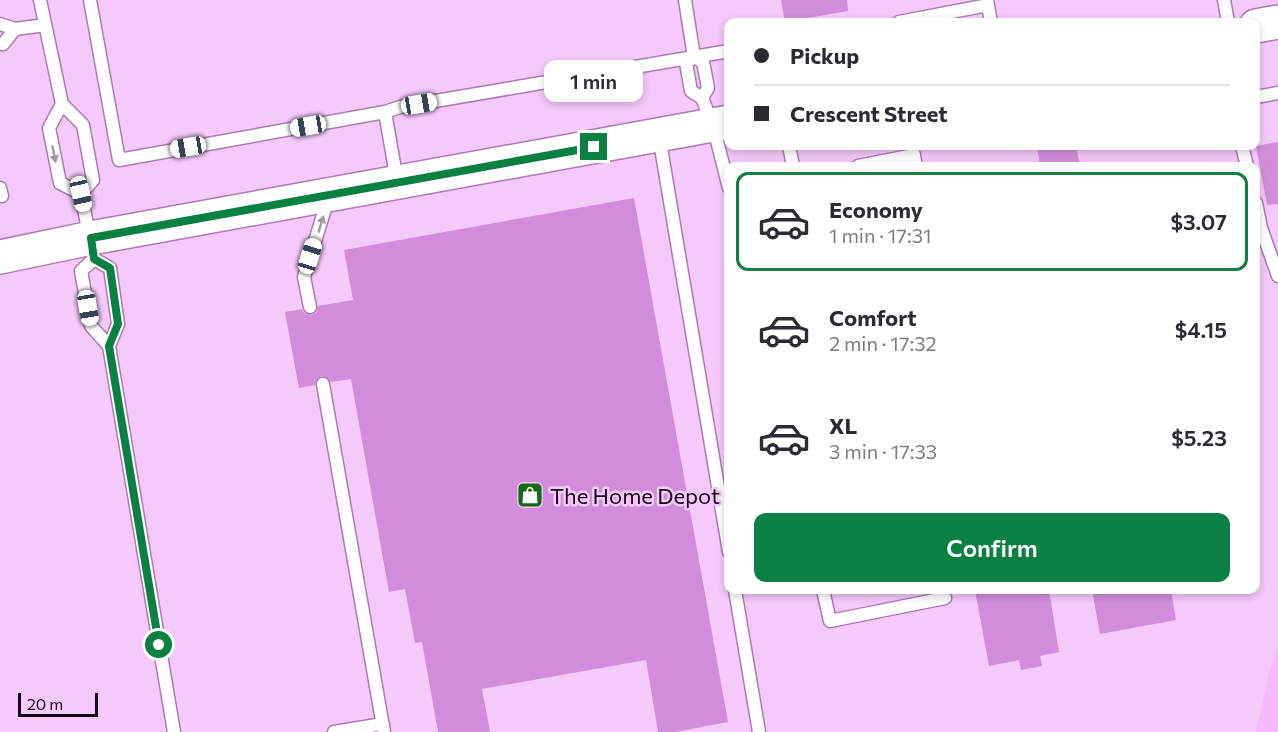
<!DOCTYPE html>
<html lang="en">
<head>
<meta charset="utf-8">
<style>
	body { margin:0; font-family:Commissioner,sans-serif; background:#f7f7f7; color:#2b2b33; height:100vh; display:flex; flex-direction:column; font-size:22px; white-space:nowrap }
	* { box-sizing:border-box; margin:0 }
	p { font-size:20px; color:#7c7c81 }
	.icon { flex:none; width:33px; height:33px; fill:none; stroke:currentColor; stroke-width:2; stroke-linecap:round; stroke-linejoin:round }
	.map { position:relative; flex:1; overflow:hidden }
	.side { position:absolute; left:724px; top:162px; width:536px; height:432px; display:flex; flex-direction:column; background:#fff; border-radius:12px; box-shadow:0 3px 9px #0003 }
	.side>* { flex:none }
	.banner { position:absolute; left:724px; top:18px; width:536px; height:132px; border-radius:12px; box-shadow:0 3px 9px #0003; display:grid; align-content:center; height:132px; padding:0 30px; background:#fff }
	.scale { position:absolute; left:18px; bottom:15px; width:80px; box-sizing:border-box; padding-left:6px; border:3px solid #150418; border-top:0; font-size:16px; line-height:21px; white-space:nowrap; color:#150418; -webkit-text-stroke:4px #f5c9fb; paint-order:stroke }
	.end { position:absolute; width:27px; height:27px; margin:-14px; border:8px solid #0b8043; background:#fff; box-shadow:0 0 0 3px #fff }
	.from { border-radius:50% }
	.bubble { position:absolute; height:42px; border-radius:12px; background:#fff; box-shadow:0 3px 9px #0003; font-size:20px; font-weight:600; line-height:42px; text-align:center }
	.car { position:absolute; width:18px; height:36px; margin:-18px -9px; border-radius:8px; box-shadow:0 0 4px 2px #0007; background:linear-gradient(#fff 24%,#345 0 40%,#fff 0 76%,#345 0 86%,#fff 0) }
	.banner b { display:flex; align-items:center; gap:21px; height:57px; font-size:22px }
	.banner b+b { border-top:2px solid #e1e1e2 }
	.banner i { width:15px; height:15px; background:#2b2b33 }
	ul { padding:10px 0 0; list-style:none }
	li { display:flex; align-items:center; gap:18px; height:99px; margin:0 12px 9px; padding:0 18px; border:3px solid transparent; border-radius:12px }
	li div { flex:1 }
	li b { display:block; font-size:22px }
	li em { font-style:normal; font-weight:600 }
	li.active { border-color:#0b8043 }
	li>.icon { width:54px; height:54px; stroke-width:1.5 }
	.button { display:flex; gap:12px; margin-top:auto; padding:12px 30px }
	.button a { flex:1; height:69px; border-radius:12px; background:#0b8043; color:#fff; font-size:24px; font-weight:600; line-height:69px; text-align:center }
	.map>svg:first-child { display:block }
	.built { fill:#f6b9fe }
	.building { fill:#d18dda }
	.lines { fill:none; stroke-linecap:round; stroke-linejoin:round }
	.lane-casing { stroke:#ad79b4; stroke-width:15 }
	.secondary-casing { stroke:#ad79b4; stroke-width:36 }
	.lane { stroke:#fff; stroke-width:12 }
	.secondary { stroke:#fff; stroke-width:33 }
	.oneway { fill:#a19ba3 }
	.route { stroke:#0b8043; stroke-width:8 }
	.labels { text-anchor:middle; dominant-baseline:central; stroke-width:5; stroke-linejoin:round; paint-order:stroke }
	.poi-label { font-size:22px; fill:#150418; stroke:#f5c9fb; text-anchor:start }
</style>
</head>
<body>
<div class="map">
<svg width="1278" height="732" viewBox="0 0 1278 732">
	<rect width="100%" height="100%" fill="#f5c9fb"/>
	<!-- built -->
	<path class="built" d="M1278 646V732H1256L1269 672Z"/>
	<!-- building -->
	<path class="building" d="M781 0H847L848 11 785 22Z
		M1278 142V204L1267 205 1256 146Z
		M1037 146H1076L1080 166H1040Z
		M634 198 728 722 675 732H658L646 660 482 689 490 732H438L422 642 415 643 405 589 389 592 351 379 331 382 326 377 321 376 316 381 315 385 299 388 285 312 302 309 304 313 311 315 316 313 318 306 353 300 344 250Z
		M975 590H1049L1059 652 1040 656 1042 666 1021 670 1019 660 989 666Z
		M1092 590H1171L1176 620 1100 634Z"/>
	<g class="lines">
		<defs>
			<path id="lane" d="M40 0 62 104 83 125 93 180 81 194
				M90 0 119 160 385 112 400 107 729 51
				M685 0 694 57
				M987 0 991 22
				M1224 0 1228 22
				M899 22 988 5
				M0 24 15 29 45 25
				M0 44H3L15 29
				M694 57 686 63 691 91 702 98 713 125 729 188
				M694 57 703 62 708 88 702 98
				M1256 97 1278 93
				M62 104 49 128 60 183 81 194 94 259 110 268 118 324 109 346 174 732
				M385 112 397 181
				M659 136 729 552
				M789 146 793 166
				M912 146 916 166
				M1242 146 1247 166
				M858 166 914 155
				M0 188 2 196H0
				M1256 203 1261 228 1278 276
				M94 259 81 271 91 326 109 346
				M310 307 304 277 328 199
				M323 384 384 732
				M735 590 759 732
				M823 590 830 621 945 598
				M334 732 383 724"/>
			<path id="secondary" d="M1256 26 1278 22
				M0 257 91 238 729 122"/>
		</defs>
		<!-- lane casing -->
		<use href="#lane" class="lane-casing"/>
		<!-- secondary casing -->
		<use href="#secondary" class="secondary-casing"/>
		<!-- lane -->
		<use href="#lane" class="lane"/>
		<!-- secondary -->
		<use href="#secondary" class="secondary"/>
	</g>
	<!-- one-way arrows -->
	<defs><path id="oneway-solid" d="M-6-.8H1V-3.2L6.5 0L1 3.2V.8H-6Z" transform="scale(1.5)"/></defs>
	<g class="oneway">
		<use href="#oneway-solid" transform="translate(54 154) rotate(79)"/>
		<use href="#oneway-solid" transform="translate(321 224) rotate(-73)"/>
	</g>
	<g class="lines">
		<!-- route -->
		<path class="route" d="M159 645 109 346 118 324 110 268 94 259 91 238 594 147"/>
	</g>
	<!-- icons -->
	<defs>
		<symbol id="shop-square" viewBox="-11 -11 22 22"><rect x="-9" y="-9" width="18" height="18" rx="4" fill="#126a11" stroke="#f5c9fb"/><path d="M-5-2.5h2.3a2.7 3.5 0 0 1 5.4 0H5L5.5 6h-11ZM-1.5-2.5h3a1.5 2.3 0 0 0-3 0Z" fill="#fff"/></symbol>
	</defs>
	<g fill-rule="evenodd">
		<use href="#shop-square" x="515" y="480" width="30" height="30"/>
	</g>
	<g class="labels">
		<!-- poi labels -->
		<g class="poi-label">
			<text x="550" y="495">The Home Depot</text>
		</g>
	</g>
</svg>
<div class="scale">20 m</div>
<i class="end from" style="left:159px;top:645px"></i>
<i class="end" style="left:594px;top:147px"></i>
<div class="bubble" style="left:544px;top:60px;width:99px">1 min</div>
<i class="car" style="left:419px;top:104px;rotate:80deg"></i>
<i class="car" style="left:308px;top:126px;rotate:260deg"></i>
<i class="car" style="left:188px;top:147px;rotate:260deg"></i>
<i class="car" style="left:81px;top:194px;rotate:167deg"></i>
<i class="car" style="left:310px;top:256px;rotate:17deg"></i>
<i class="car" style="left:88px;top:308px;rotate:170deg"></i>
<div class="banner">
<b><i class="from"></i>Pickup</b>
<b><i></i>Crescent Street</b>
</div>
<section class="side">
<ul>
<li class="active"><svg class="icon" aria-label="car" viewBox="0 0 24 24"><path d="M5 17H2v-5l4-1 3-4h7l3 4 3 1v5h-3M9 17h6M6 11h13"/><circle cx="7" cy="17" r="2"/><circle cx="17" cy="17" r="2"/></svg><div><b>Economy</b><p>1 min · 17:31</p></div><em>$3.07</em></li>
<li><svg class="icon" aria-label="car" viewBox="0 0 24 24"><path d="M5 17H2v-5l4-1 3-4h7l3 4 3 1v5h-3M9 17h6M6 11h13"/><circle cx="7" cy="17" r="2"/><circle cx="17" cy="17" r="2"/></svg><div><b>Comfort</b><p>2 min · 17:32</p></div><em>$4.15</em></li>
<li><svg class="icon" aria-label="car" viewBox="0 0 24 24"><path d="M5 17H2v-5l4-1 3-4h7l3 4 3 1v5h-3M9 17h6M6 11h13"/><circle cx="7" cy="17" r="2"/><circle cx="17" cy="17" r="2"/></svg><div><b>XL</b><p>3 min · 17:33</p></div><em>$5.23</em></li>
</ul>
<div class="button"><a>Confirm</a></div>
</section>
</div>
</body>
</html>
